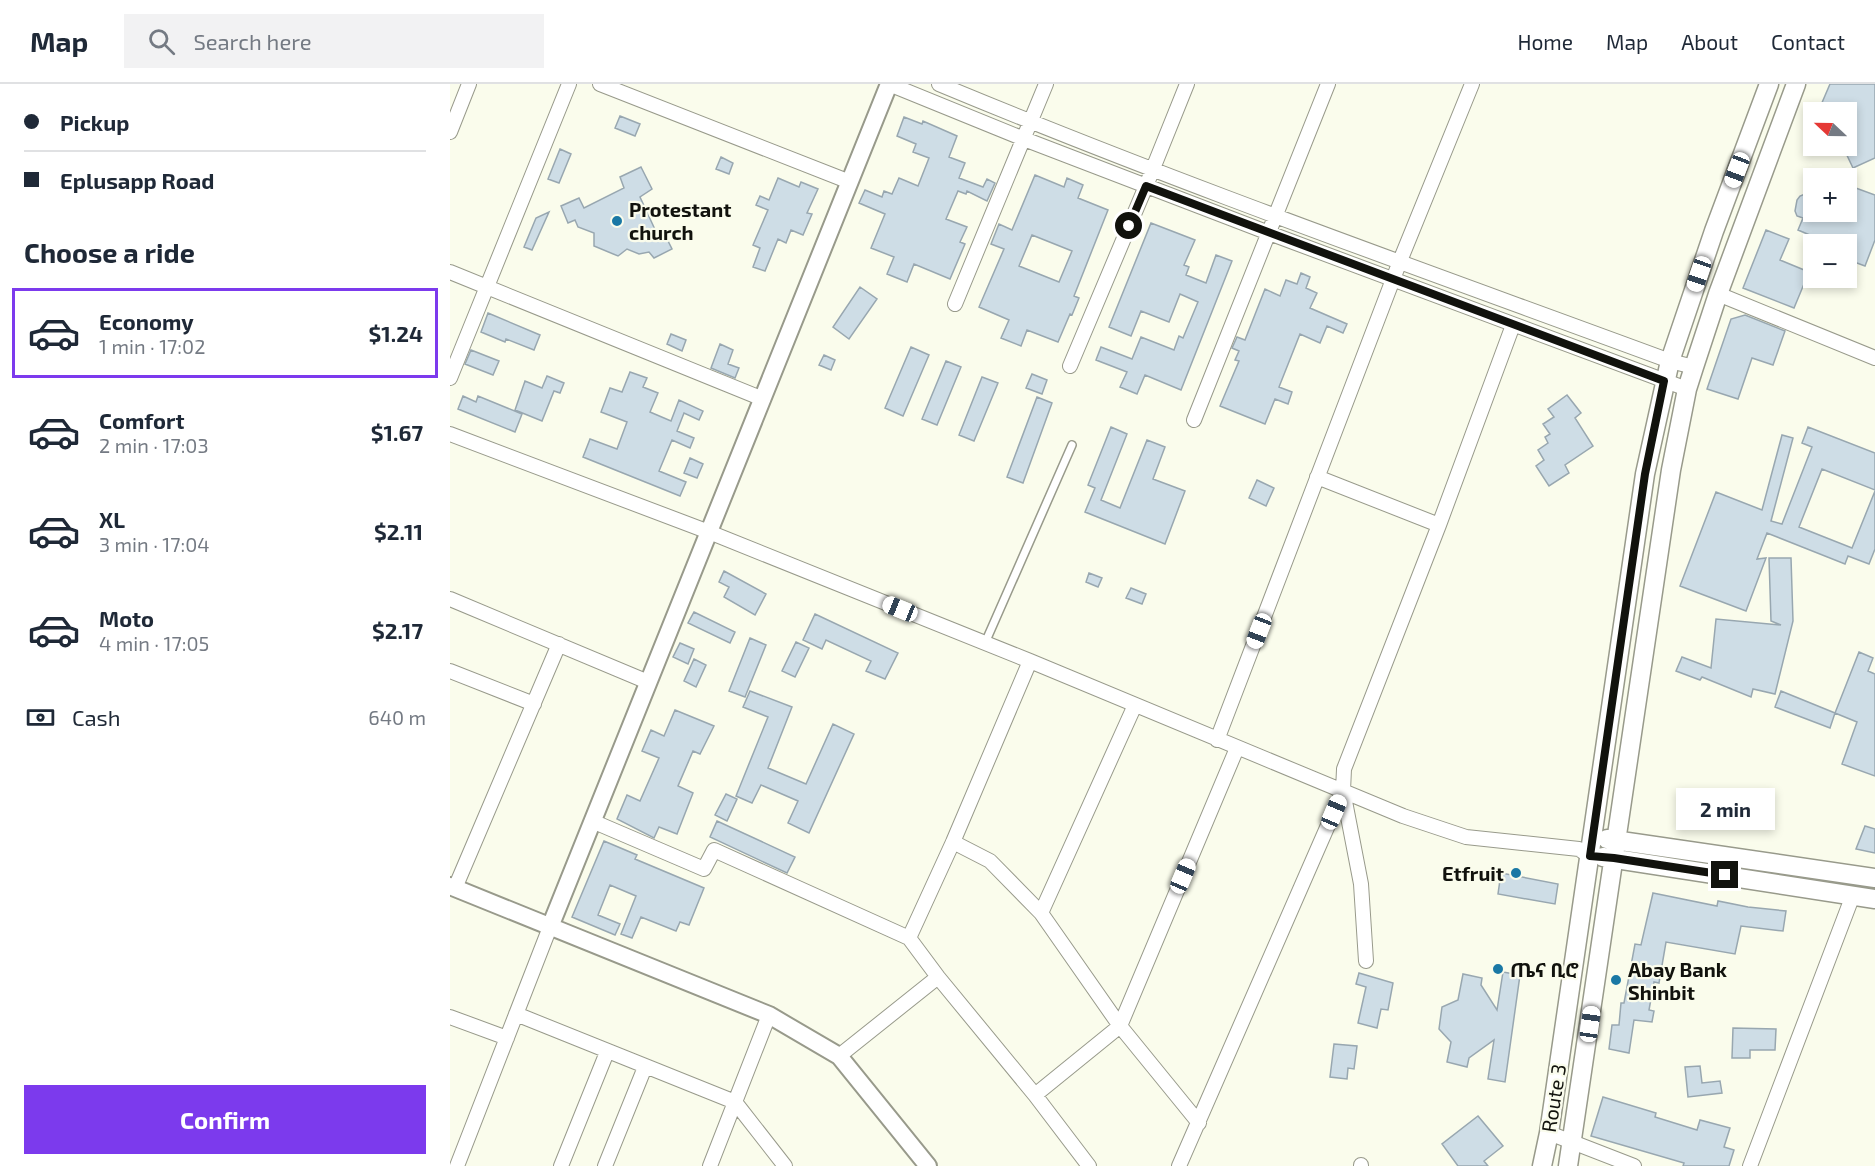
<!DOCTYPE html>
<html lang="en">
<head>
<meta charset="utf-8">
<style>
	body { margin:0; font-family:"Exo 2","Noto Sans Ethiopic",sans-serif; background:#f2f2f3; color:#1f2937; height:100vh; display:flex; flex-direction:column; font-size:22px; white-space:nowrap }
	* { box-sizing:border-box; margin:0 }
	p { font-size:20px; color:#747a83 }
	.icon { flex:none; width:33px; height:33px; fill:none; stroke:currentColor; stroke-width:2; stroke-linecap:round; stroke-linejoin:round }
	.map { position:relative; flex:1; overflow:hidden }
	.details { display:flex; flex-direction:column; background:#fff; width:450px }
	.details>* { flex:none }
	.guide { display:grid; align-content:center; height:132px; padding:0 24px; background:#fff }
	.needle { width:39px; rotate:292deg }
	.tools { position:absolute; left:1353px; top:18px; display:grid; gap:12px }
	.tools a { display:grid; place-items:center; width:54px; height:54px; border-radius:0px; background:#fff; box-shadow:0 3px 9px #0003; font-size:30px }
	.end { position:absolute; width:27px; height:27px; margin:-14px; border:8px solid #11120d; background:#fff; box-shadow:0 0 0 3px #fff }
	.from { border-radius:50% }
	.bubble { position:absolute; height:42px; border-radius:0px; background:#fff; box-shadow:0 3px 9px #0003; font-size:20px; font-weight:700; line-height:42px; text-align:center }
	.car { position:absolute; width:18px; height:36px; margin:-18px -9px; border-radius:8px; box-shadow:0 0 4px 2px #0007; background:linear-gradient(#fff 24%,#345 0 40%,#fff 0 76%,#345 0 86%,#fff 0) }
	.guide b { display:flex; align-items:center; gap:21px; height:57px; font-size:22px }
	.guide b+b { border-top:2px solid #e0e1e3 }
	.guide i { width:15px; height:15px; background:#1f2937 }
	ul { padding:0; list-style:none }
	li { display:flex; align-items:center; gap:18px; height:90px; margin:0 12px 9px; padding:0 12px; border:3px solid transparent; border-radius:0px }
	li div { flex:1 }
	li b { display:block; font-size:22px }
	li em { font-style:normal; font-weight:700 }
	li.current { border-color:#7c3aed }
	li>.icon { width:54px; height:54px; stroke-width:1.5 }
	h2 { padding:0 24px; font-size:27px; line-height:72px }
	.pay { display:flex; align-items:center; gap:15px; height:66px; padding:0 24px; font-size:22px }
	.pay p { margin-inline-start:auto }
	.button { display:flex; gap:12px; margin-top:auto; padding:12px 24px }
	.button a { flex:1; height:69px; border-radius:0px; background:#7c3aed; color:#fff; font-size:24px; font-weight:700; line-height:69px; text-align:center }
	header { display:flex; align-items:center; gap:36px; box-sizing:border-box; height:84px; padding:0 30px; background:#fff; border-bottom:2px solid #e0e1e3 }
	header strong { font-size:28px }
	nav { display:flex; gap:33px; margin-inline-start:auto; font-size:21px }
	.search { width:420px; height:54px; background:#f2f2f3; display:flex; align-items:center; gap:15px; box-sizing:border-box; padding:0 21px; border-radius:0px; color:#747a83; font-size:22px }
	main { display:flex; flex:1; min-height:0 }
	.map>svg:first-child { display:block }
	.building { fill:#cedde6; stroke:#98a7b0; stroke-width:1.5; fill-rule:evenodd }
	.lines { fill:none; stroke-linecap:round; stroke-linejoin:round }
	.service-casing { stroke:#989a8b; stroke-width:10 }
	.minor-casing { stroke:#989a8b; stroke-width:16 }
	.tertiary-casing { stroke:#989a8b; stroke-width:20 }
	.secondary-casing { stroke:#989a8b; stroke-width:21 }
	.service { stroke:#fff; stroke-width:7 }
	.minor { stroke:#fff; stroke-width:14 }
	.tertiary { stroke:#fff; stroke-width:16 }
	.secondary { stroke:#fff; stroke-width:18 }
	.route { stroke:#11120d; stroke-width:8 }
	.poi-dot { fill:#1a78a5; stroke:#fafcec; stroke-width:2 }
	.labels { text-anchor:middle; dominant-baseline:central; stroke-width:4.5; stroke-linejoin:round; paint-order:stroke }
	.poi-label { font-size:20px; font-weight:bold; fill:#11120d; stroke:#fafcec; text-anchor:start }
	.street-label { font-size:20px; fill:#11120d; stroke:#fafcec }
</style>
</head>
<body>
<header>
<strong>Map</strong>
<div class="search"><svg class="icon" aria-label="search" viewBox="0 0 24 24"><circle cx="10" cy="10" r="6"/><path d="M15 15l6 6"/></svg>Search here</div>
<nav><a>Home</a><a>Map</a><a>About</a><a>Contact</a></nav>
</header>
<main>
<section class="details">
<div class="guide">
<b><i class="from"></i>Pickup</b>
<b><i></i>Eplusapp Road</b>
</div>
<h2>Choose a ride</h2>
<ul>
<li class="current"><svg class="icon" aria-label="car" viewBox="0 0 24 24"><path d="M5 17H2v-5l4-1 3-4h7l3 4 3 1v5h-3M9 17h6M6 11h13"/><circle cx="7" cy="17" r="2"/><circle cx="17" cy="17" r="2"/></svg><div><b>Economy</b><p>1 min · 17:02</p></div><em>$1.24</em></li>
<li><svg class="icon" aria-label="car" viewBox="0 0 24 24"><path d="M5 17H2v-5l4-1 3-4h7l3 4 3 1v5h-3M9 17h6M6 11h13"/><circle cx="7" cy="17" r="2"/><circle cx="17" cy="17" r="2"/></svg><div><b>Comfort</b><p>2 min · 17:03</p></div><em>$1.67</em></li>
<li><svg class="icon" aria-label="car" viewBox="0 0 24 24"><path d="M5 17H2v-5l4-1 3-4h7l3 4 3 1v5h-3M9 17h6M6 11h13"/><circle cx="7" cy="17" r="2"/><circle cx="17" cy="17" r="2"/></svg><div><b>XL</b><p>3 min · 17:04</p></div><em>$2.11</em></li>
<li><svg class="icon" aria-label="car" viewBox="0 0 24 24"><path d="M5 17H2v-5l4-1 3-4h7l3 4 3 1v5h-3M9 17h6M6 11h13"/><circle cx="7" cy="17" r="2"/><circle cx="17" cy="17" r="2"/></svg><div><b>Moto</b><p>4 min · 17:05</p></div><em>$2.17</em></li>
</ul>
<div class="pay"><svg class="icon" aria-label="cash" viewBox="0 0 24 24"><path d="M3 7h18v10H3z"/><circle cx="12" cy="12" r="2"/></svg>Cash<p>640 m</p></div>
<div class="button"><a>Confirm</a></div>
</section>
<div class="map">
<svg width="1425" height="1082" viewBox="0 0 1425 1082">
	<rect width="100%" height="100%" fill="#fafcec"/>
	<!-- building -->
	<path class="building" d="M1380 0H1425V74L1403 84 1394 65 1402 47 1396 34V28H1368Z
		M170 32 190 40 185 52 165 44Z
		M454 33 472 40 473 37 507 52 499 73 515 79 509 94 533 103 537 95 545 99 537 117 517 107 516 110 508 107 496 135 517 143 510 158 515 160 500 195 464 180 457 198 437 190 444 173 421 164 435 130 409 119 415 106 432 113 434 107 442 110 449 94 468 102 479 74 463 68 466 60 447 52Z
		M110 65 121 70 109 99 98 95Z
		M271 73 283 79 279 90 266 85Z
		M191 83 202 105 190 113 208 152 214 149 222 165 204 174 199 168 189 170 177 165 168 172 144 162V149L128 143 125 136 118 139 111 122 129 114 134 124 174 104 170 93Z
		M585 91 614 103 617 94 633 101 628 114 658 126 624 212 629 214 622 231 620 230 608 258 577 246 571 262 551 254 559 236 529 223 554 165 541 160 549 140 562 146ZM582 151 622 167 609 198 569 182Z
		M328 94 349 103 351 98 368 105 357 129 362 130 353 151 341 146 336 159 328 155 315 187 303 183 310 164 303 161 318 126 306 121 310 112 319 116Z
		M1403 103 1425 111V156L1415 182 1396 175V160H1381L1348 146 1353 134 1347 132 1345 127 1347 116 1350 112 1355 110 1364 111V128H1396V120Z
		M99 128 82 166 74 163 86 134Z
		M701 139 745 156 734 181 739 183 736 191 756 199 766 171 782 177 731 306 695 291 687 310 670 303 677 288 646 276 651 263 682 275 691 253 724 266 729 252 733 254 748 218 730 210 719 238 691 227 681 252 659 243Z
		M1316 146 1339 155 1330 176 1359 188 1344 224 1293 204Z
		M851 189 860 193 856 204 867 209 860 224 897 240 893 249 877 242 870 259 850 250 829 303 842 308 838 320 825 315 815 340 770 322 789 277 785 276 789 267 782 264 787 253 795 256 815 205 830 212 836 196 847 200Z
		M410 203 427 215 399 255 383 243Z
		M38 229 90 251 84 266 56 255 55 258 31 248Z
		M1295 231 1335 247 1323 281 1302 274 1288 315 1257 305 1281 235Z
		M221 250 236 256 232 267 217 260Z
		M270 260 283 266 278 280 289 284 285 294 261 284Z
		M461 263 479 271 453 332 435 324Z
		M21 266 49 277 43 291 15 280Z
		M374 271 385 276 381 286 369 281Z
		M496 277 511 283 487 341 472 335Z
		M180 288 197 294 193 303 208 309 200 328 221 337 229 316 253 327 249 336 234 329 227 347 244 354 240 364 222 356 209 387 236 398 230 412 133 373 140 355 167 365 177 338 151 328 160 304 172 308Z
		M582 290 597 296 592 310 576 304Z
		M97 292 114 299 110 309 104 307 92 337 65 326 75 297 92 304Z
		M532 293 548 299 524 357 509 351Z
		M1117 311 1131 329 1125 334 1143 362 1115 381 1119 389 1099 402 1086 382 1094 376 1088 366 1098 359 1095 353 1100 350 1093 340 1104 333 1098 325Z
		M13 312 26 318 28 312 72 330 65 348 8 325Z
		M587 313 602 319 573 399 557 393Z
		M661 343 677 350 651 416 670 424 697 356 715 363 703 395 735 407 715 460 635 428 645 404 638 401Z
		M1358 343 1425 369V406L1372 385 1349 443 1402 464 1425 407V465L1419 480 1398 472 1395 480 1317 449 1307 475 1316 474 1296 527 1230 502 1266 408 1312 426 1332 351 1343 354 1321 437 1332 440 1362 363 1352 359Z
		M240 374 253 380 247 394 234 389Z
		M807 396 824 404 816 422 799 414Z
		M1319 474H1341L1343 537 1325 610 1303 605 1301 613 1252 593 1250 596 1226 587 1232 573 1261 584 1266 535 1331 541 1321 537Z
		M274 487 316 510 305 531 274 513 279 503 269 498Z
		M639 489 652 494 648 503 636 498Z
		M681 504 696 510 692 520 676 514Z
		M244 528 285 548 280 559 238 539Z
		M365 530 448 569 435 595 416 587 421 577 376 556 372 565 353 556Z
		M300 554 316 561 295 613 279 607Z
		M346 558 359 564 345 593 332 587Z
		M230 559 244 565 238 580 223 573Z
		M1409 568 1423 574 1418 587 1425 590V692L1392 680 1407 638 1385 629Z
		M244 575 256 581 246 603 234 597Z
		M300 607 342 623 318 684 356 700 383 640 404 650 359 749 338 739 348 717 311 701 302 719 286 712 318 633 293 623Z
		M1331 607 1385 629 1380 644 1325 623Z
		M225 626 264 642 250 670 243 667 228 702 243 709 227 750 209 743 204 754 167 735 177 711 190 717 209 674 192 667 201 646 214 652Z
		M276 710 287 715 277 737 265 731Z
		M267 737 345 773 337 789 260 753Z
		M1415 742 1425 745V769L1406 765Z
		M154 757 187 771 185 775 254 804 239 841 230 838 226 847 191 833 182 854 171 850 186 812 160 801 148 831 170 840 165 851 122 833Z
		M1051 789 1108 800 1105 820 1048 810Z
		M1203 809 1267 822 1268 817 1298 823 1336 827 1333 847 1291 842 1285 870 1216 858 1209 899 1204 898 1199 926 1204 927 1202 938 1184 936 1179 969 1159 965 1162 941H1169L1171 919H1174L1185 860 1191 861Z
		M1053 888 1070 891 1055 998 1038 995 1044 956 1019 974 1017 983 997 978 1001 958 989 945 992 923 1008 916 1013 890 1032 894 1031 901 1047 926Z
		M909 889 943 899 938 926 931 925 927 944 908 939 916 903 906 900Z
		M1283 944 1326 945 1325 966H1300V974H1282Z
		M884 960 907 962 904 985 898 984 897 995 880 993Z
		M1250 982 1252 999 1270 997 1272 1009 1238 1013 1235 983Z
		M1153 1013 1206 1029 1205 1033 1247 1046 1250 1036 1280 1044 1274 1063 1284 1066 1279 1082H1233L1234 1079 1141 1052Z
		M1028 1032 1053 1062 1034 1077 1038 1082H1008L992 1060Z"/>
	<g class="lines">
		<defs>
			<path id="service" d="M535 559 622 361"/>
			<path id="minor" d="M150 0 400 98
				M439 0 574 55 819 149 1237 305
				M489 0C729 100 976 187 1220 277L1244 283
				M0 48 19 0
				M0 188 313 315
				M1268 210 1425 274
				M505 220 596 0
				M620 282 696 102 737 0
				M0 294 119 0
				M744 336 878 0
				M0 350 259 448 580 577 953 732 1016 753 1129 765 1139 772
				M867 393 989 441
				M0 515 198 598
				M0 587 84 620
				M767 656 950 177 1022 0
				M142 737 254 785 264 766 459 854 488 893 585 1011 639 1082
				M503 758 540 777 591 829 670 942 749 1039
				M5 804 109 560
				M591 829 685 621
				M459 854 503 758 580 577
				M916 877 911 800 893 707 894 685 989 441 1063 241
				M66 930 285 1018 335 1082
				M0 933 57 954
				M389 972 488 893
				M585 1011 670 942 787 664
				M1099 1049 1184 1082
				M7 1082 100 843
				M111 1082 157 968
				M155 1082 195 983
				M260 1082 319 931
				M729 1082 893 707
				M911 1082V1081
				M1300 1082 1403 811"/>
			<path id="tertiary" d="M0 802 319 931 389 972 478 1082
				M100 843 439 0"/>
			<path id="secondary" d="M1157 755 1425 794
				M1153 773 1425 815
				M1092 1082 1099 1049 1195 390 1220 277 1264 147 1319 0
				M1118 1082 1221 386 1237 305 1244 283 1268 210 1346 0"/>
		</defs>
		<!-- service casing -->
		<use href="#service" class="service-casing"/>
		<!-- minor casing -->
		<use href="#minor" class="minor-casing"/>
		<!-- tertiary casing -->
		<use href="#tertiary" class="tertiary-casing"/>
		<!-- secondary casing -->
		<use href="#secondary" class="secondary-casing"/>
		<!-- service -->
		<use href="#service" class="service"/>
		<!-- minor -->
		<use href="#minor" class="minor"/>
		<!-- tertiary -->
		<use href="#tertiary" class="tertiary"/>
		<!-- secondary -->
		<use href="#secondary" class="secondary"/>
	</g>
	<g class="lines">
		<!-- route -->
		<path class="route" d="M679 142 696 102 1214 297 1195 390 1140 772 1164 774 1275 791"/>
	</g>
	<!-- markers -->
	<g class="poi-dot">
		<circle cx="167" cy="137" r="6"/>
		<circle cx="1066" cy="789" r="6"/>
		<circle cx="1048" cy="885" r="6"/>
		<circle cx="1166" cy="896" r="6"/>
	</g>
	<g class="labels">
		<!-- poi labels -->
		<g class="poi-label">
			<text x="179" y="125">Protestant<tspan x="179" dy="23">church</tspan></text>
			<text x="1054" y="789" text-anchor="end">Etfruit</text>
			<text x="1060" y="885">ጤና ቢሮ</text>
			<text x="1178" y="885">Abay Bank<tspan x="1178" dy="23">Shinbit</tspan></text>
		</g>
		<!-- street labels -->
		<g class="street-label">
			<text transform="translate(1103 1014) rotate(-81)">Route 3</text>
		</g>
	</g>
</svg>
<div class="tools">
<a><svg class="needle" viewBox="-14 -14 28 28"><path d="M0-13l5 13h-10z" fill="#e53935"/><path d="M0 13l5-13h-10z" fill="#747a83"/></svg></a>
<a>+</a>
<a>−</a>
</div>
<i class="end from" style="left:679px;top:142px"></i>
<i class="end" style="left:1275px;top:791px"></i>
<div class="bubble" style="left:1226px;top:704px;width:99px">2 min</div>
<i class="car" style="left:1287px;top:86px;rotate:201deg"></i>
<i class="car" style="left:1249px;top:190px;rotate:199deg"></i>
<i class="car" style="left:450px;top:525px;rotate:292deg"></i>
<i class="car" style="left:809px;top:547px;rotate:201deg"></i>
<i class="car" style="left:884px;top:728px;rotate:23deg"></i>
<i class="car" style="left:733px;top:792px;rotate:23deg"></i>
<i class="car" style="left:1140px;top:940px;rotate:8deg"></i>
</div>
</main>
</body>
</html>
